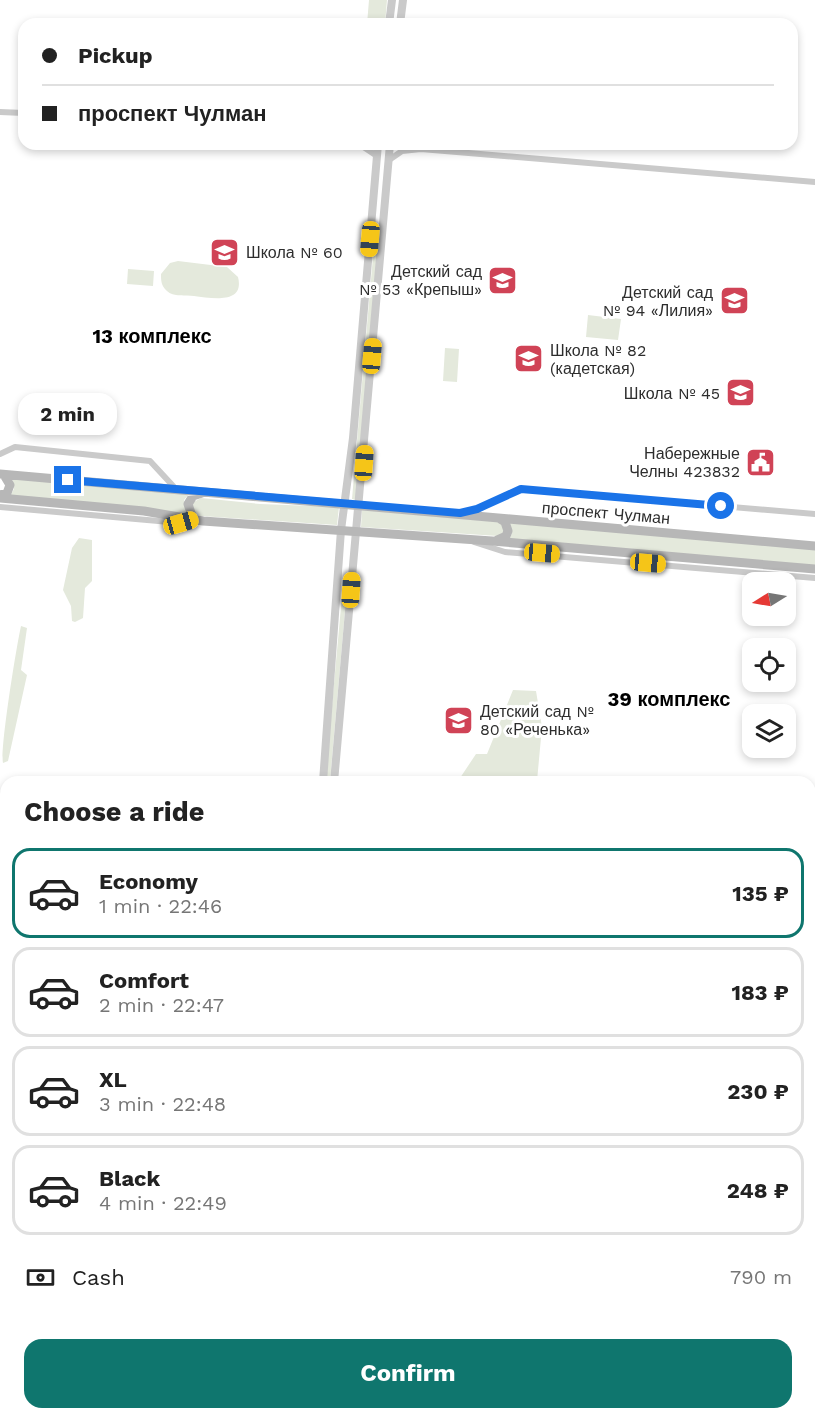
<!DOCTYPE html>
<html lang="en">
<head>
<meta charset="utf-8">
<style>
	body { margin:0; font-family:"Work Sans",sans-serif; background:#f2f2f2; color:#222; height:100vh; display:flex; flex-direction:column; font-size:22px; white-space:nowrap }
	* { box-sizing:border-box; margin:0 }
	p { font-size:20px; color:#767676 }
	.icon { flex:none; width:33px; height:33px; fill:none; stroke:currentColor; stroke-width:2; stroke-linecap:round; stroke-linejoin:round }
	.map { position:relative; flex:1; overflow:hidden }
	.panel { position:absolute; left:0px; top:776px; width:816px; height:644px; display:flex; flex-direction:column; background:#fff; border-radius:18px 18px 0 0; box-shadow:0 3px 9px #0003 }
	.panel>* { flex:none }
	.top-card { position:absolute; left:18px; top:18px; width:780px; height:132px; border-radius:18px; box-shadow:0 3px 9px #0003; display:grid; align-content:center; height:132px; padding:0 24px; background:#fff }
	.needle { width:39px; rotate:259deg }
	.fabs { position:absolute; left:742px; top:572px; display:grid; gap:12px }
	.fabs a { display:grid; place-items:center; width:54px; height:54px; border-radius:12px; background:#fff; box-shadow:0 3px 9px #0003; font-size:30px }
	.end { position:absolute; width:27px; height:27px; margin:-14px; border:8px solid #1a73e8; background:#fff; box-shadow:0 0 0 3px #fff }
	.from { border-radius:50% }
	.bubble { position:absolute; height:42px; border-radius:18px; background:#fff; box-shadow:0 3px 9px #0003; font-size:20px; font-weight:700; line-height:42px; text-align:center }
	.car { position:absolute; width:18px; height:36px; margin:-18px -9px; border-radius:8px; box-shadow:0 0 4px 2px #0007; background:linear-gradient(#f5c518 24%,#345 0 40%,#f5c518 0 76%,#345 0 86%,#f5c518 0) }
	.top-card b { display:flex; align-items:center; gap:21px; height:57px; font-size:22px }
	.top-card b+b { border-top:2px solid #e0e0e0 }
	.top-card i { width:15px; height:15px; background:#222 }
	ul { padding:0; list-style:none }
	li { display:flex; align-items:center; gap:18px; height:90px; margin:0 12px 9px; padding:0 12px; border:3px solid #e0e0e0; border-radius:18px }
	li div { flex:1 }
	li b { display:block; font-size:22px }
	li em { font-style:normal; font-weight:700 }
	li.active { border-color:#0f766e }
	li>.icon { width:54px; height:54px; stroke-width:1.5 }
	h2 { padding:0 24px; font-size:27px; line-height:72px }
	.pay { display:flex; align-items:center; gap:15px; height:66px; padding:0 24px; font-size:22px }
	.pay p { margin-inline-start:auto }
	.button { display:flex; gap:12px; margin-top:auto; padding:12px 24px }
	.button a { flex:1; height:69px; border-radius:18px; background:#0f766e; color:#fff; font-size:24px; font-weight:700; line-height:69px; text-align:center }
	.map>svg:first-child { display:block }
	.green { fill:#e4e9dc }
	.water { fill:#cadde7 }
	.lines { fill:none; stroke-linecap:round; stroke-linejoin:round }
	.pedestrian { stroke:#cacaca; stroke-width:4.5 }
	.minor { stroke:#cacaca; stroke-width:6 }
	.tertiary { stroke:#cacaca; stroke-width:8 }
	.secondary { stroke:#b7b7b7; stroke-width:9 }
	.route { stroke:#1a73e8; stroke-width:8 }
	.labels { text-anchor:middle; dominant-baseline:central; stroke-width:6; stroke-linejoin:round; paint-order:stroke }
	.poi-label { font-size:16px; fill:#2d2d2d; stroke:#fff; text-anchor:end }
	.street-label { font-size:16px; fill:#2d2d2d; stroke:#fff }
	.quarter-label { font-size:20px; font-weight:bold; fill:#000; stroke:#fff }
</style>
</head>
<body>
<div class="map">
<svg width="815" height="1418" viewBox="0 0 815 1418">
	<rect width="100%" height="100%" fill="#fff"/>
	<!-- green -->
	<path class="green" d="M369 0H387L385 24H367Z
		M375 233 380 234 356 500 352 499Z
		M178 261 227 267 238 277C245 305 211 298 194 296 186 295 173 297 167 291 161 286 161 280 161 274L170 263Z
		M128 269 154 271 153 286 127 284Z
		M588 315 621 319 618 340 586 337Z
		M445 348 459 349 457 382 443 381Z
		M12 478 189 494 184 500 186 514 10 496 14 489Z
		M201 498 260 504 339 507 337 525 201 516 196 515 192 503Z
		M362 510 501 522 505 532 498 536 361 527Z
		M509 522 815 549V566L509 540 512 533Z
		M79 538 92 540V581L85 588 83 618 75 622 72 621 71 606 63 590 72 548Z
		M343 585 347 588 330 781 325 782Z
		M21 626 27 628 21 670 27 675 8 761 3 763C0 749 16 649 21 626Z
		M513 690 536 691 542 727 537 781H458L476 754H487Z
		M810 1087 815 1088V1339L810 1337Z
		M6 1101V1267L0 1266V1110Z"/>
	<!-- water -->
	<path class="water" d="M6 1297V1413H51L0 1417V1300Z
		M810 1370 815 1371V1418H329L327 1413H810Z"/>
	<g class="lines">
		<!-- pedestrian -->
		<path class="pedestrian" d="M0 1272H6
			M810 1348 815 1349"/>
		<!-- minor -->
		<path class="minor" d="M0 112 24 113
			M345 144 362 146 377 156
			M404 144 417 148
			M389 160 402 151 421 149 815 182
			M0 454 15 447 150 461 175 488
			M0 507 181 523 190 520
			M465 512 477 509 521 489 815 514
			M474 542 505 552 815 578
			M810 831H815"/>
		<!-- tertiary -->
		<path class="tertiary" d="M389 24 392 0
			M400 24 403 0
			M323 782 341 530 353 438 378 144
			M334 782 390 144
			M0 1006 6 1007
			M810 1080H815"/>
		<!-- secondary -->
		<path class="secondary" d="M0 474 815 546
			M0 495 7 493 10 485 4 475
			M0 498 144 511 203 521 492 541 815 569
			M193 519 188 504 193 496 202 493
			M497 540 506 536 508 531 505 522 500 519"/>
	</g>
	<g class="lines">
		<!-- route -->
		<path class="route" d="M68 480 460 513 477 509 521 489 721 506"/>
	</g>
	<!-- icons -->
	<defs>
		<symbol id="school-square" viewBox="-11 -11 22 22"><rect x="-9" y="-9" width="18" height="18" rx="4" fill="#d04356" stroke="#fff"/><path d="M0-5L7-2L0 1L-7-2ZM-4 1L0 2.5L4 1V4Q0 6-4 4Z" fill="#fff"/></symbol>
		<symbol id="civic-square" viewBox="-11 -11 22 22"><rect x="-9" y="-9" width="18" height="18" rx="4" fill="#d04356" stroke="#fff"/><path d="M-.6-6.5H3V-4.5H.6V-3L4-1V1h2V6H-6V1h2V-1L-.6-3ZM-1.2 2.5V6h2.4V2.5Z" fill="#fff"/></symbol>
	</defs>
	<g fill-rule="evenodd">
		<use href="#school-square" x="208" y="236" width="33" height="33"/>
		<use href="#school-square" x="486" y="264" width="33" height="33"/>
		<use href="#school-square" x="718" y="284" width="33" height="33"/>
		<use href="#school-square" x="512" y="342" width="33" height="33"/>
		<use href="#school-square" x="724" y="376" width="33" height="33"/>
		<use href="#civic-square" x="744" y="446" width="33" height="33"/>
		<use href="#school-square" x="442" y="704" width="33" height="33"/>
	</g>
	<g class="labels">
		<!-- poi labels -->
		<g class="poi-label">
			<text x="246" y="252" text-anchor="start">Школа № 60</text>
			<text x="482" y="271">Детский сад<tspan x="482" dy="18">№ 53 «Крепыш»</tspan></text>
			<text x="713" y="292">Детский сад<tspan x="713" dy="18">№ 94 «Лилия»</tspan></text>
			<text x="550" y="350" text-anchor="start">Школа № 82<tspan x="550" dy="18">(кадетская)</tspan></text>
			<text x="720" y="393">Школа № 45</text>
			<text x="740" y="453">Набережные<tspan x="740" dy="18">Челны 423832</tspan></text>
			<text x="480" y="711" text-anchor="start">Детский сад №<tspan x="480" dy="18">80 «Реченька»</tspan></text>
		</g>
		<!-- street labels -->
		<g class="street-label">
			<text transform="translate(606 513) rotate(5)">проспект Чулман</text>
		</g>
		<!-- quarter labels -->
		<g class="quarter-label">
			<text x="152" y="336">13 комплекс</text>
			<text x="669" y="699">39 комплекс</text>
		</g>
	</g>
</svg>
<div class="fabs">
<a><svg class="needle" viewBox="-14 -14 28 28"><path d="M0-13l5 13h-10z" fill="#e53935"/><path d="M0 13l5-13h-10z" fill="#767676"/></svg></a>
<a><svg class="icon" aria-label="locate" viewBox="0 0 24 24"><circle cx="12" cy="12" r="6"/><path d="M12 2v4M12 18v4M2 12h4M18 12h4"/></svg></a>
<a><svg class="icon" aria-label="layers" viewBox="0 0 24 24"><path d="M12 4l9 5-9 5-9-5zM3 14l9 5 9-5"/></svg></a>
</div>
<i class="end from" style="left:721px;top:506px"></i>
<i class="end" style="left:68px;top:480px"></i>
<div class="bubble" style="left:18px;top:393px;width:99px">2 min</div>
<i class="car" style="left:370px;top:239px;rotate:185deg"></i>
<i class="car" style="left:372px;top:356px;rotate:5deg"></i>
<i class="car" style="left:364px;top:463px;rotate:4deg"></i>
<i class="car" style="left:181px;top:523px;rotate:74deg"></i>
<i class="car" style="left:542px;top:553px;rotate:95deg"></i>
<i class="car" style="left:648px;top:563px;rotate:95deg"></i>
<i class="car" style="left:351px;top:590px;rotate:4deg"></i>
<div class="top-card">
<b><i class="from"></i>Pickup</b>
<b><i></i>проспект Чулман</b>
</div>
<section class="panel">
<h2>Choose a ride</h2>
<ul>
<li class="active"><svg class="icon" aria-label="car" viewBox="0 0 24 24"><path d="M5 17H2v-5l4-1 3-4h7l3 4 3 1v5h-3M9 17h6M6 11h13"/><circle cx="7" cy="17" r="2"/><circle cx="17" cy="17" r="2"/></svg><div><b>Economy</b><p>1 min · 22:46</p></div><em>135 ₽</em></li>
<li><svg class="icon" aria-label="car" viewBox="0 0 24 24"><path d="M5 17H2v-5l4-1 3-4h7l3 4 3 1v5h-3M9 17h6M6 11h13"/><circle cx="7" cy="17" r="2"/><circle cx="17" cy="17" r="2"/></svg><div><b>Comfort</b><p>2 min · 22:47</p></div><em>183 ₽</em></li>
<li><svg class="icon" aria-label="car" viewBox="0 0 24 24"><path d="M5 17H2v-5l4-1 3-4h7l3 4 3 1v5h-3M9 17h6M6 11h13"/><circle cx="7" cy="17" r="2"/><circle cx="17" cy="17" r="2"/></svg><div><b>XL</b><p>3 min · 22:48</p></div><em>230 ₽</em></li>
<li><svg class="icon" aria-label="car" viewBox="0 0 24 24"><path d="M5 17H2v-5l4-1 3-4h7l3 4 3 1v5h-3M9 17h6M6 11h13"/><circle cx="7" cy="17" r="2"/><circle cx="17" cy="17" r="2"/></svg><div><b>Black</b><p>4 min · 22:49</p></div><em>248 ₽</em></li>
</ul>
<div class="pay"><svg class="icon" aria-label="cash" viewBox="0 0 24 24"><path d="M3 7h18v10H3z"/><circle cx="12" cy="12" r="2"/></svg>Cash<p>790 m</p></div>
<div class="button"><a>Confirm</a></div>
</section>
</div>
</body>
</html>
